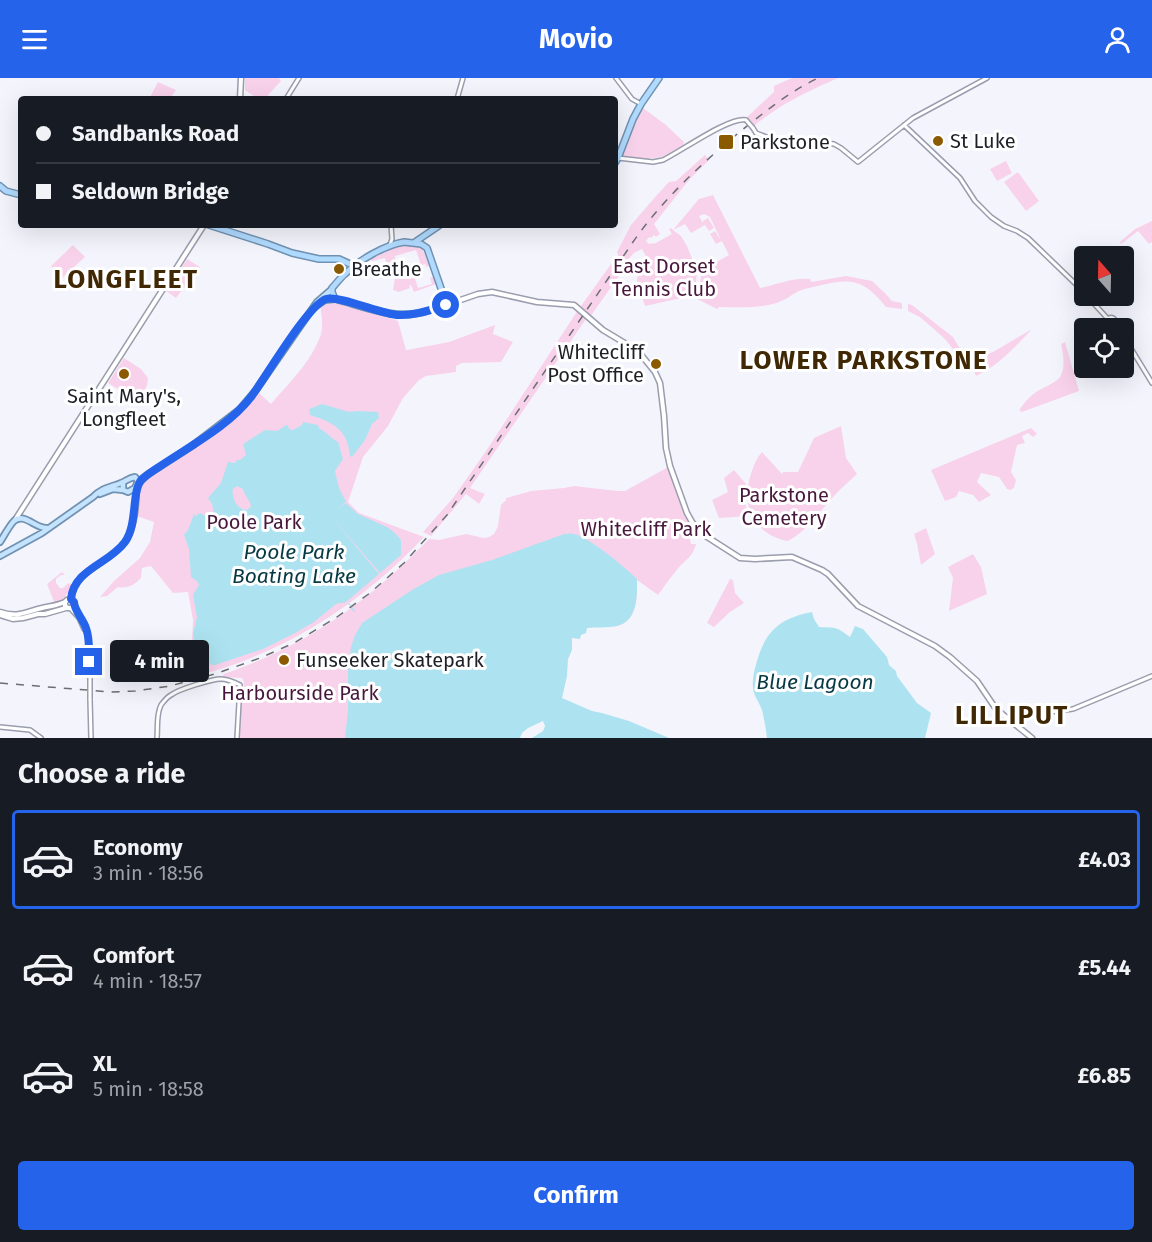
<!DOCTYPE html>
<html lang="en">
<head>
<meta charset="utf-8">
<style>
	body { margin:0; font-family:"Fira Sans",sans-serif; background:#242831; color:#f1f3f6; height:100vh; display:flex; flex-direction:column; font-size:22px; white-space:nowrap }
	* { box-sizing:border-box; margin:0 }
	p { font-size:20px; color:#9ea1a6 }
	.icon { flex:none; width:33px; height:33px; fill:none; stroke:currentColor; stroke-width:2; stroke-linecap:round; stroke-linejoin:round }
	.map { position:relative; height:660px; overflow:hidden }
	.details { display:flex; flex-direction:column; background:#171b24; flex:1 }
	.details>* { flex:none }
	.banner { position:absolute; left:18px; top:18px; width:600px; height:132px; border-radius:6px; box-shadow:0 6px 24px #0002; display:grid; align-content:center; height:132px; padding:0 18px; background:#171b24 }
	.needle { width:39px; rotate:340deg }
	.fabs { position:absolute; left:1074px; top:168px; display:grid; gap:12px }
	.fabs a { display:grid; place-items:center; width:60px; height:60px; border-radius:6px; background:#171b24; box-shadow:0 6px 24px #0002; font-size:30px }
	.end { position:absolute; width:27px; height:27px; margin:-14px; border:8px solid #2563eb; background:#fff; box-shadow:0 0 0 3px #fff }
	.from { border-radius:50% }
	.bubble { position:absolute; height:42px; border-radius:6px; background:#171b24; box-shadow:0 6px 24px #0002; font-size:20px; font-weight:700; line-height:42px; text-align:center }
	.banner b { display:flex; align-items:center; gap:21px; height:57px; font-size:22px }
	.banner b+b { border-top:2px solid #363941 }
	.banner i { width:15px; height:15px; background:#f1f3f6 }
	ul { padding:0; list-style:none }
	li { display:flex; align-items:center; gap:18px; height:99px; margin:0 12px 9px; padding:0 6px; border:3px solid transparent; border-radius:6px }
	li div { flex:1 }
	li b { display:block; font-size:22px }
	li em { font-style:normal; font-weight:700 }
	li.on { border-color:#2563eb }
	li>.icon { width:54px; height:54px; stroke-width:1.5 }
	h2 { padding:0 18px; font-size:27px; line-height:72px }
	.button { display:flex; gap:12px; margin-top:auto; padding:12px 18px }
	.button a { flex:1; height:69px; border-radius:6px; background:#2563eb; color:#fff; font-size:24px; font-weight:700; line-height:69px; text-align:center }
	header { display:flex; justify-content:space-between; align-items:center; height:78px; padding:0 18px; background:#2563eb; color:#fff; font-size:27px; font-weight:700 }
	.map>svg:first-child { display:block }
	.green { fill:#f8d2eb }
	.water { fill:#ade3f0; fill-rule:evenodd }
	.pier { fill:#f4f5fc }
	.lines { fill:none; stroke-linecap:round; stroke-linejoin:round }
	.stream { stroke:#ade3f0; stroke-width:1.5 }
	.tertiary-casing { stroke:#9a9dad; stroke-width:6 }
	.secondary-casing { stroke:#9a9dad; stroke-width:7 }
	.primary-casing { stroke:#7192b2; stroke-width:8 }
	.trunk-casing { stroke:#7192b2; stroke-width:8 }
	.tertiary { stroke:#fff; stroke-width:3 }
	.secondary { stroke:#fff; stroke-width:4 }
	.primary { stroke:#c4e3fe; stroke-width:4.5 }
	.trunk { stroke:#b0dafe; stroke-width:5 }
	.rail { stroke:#6c6e74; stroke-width:1.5; stroke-dasharray:8 8; stroke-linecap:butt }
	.tertiary-bridge-casing { stroke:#9a9dad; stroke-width:6; stroke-linecap:butt }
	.tertiary-bridge { stroke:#fff; stroke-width:3 }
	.route { stroke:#2563eb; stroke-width:8 }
	.poi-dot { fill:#8a5900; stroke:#fff; stroke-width:2 }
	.labels { text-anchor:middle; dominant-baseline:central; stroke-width:6; stroke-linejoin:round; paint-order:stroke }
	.poi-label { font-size:20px; fill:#1e2026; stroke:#fff; text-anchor:start }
	.park-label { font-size:20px; fill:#48183c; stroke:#fff }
	.water-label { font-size:21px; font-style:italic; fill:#063943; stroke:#fff }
	.district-label { font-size:26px; font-weight:bold; letter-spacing:1.5px; fill:#402804; stroke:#fff }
</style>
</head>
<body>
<header><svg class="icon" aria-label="menu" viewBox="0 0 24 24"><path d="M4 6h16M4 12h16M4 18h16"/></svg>Movio<svg class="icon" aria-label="person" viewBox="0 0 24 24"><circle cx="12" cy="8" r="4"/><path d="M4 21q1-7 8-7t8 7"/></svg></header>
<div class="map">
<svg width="1152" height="660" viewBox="0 0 1152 660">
	<rect width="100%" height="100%" fill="#f4f5fc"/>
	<!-- green -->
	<path class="green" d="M245 0H279L281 3 268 17 269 19 268 21H258L245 12Z
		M792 0H838C808 13 779 27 754 48L747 39 774 14V8Z
		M158 4 176 12 170 21H149Z
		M643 30 666 47 684 64 683 67C659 83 653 82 625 79L622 77 634 45Z
		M705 77 709 82 689 102 654 146 660 156 656 159 654 157 651 160 649 159 646 163 649 166 653 165 654 166 672 156 669 151 671 150 673 152 699 121 713 117 760 210C776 207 793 199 810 201L811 204 846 198 872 203 885 215 892 223 902 225V231L886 229C866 204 853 199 822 207 814 209 806 210 799 213 792 216 786 222 779 224 760 231 739 229 719 229L717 231 697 221H702L699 219 701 197 713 191 711 187 729 177 722 163 716 166 710 156 715 153 721 162 710 139 704 136 699 138 703 145V143L708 140 714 150 709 153 705 147 691 155 685 146 673 152 681 158 687 168 697 193 695 217 645 228 637 203 639 189 648 182 642 171 634 175 621 189 617 174 631 147 656 118 669 104 676 103Z
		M1006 83 1012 95 997 103 990 91Z
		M1018 94 1039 123 1026 133 1004 104Z
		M1152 143V164L1149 166 1138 153 1121 166 1120 164 1135 151Z
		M73 167 85 179 62 200 51 188Z
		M401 167C422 165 423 170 429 188L426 189 425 186 416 189 417 193 413 194 418 210 432 206 430 200 433 199 436 206 414 214 411 207 409 208 410 210 399 214 393 212 395 198 388 200 387 198 398 190 420 184 416 172 395 178 397 186 388 190 385 180 372 183 371 181Z
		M187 181 200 189 176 220 166 213Z
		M614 182 615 183 619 198 590 239 581 228Z
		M327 222 357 229 398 243 406 272H407L449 264 495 247 493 256 513 264 501 284 462 285 456 288V294L426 298 419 302 403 320 388 348 363 379 348 424 359 435 424 459C364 523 289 573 203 596L192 564 193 542 188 514 173 515 151 488 142 490 141 500C134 507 128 511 118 509L107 518 100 519 114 503 140 480 150 464 154 444 136 438C138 430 137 421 139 413 140 407 146 402 150 397 188 372 227 349 259 315L271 326C289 305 312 283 321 256 323 247 322 237 320 228Z
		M908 226 912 227 953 259 962 274 979 279 993 274 1032 251C1015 269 999 287 976 298L971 286 961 281 944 260 920 239 908 233Z
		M578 232 586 241 470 410 485 416 479 426 466 416 431 458 423 454 453 420 484 376Z
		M1065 264 1079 313 1022 334 1019 332C1024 325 1029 319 1036 314 1042 310 1056 305 1060 299 1066 290 1063 275 1061 266Z
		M124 280 141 291 148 300C146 329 122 314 108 305Z
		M841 348 846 380 857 396C850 403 842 409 836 416 820 432 809 452 788 463 756 457 741 431 750 399 753 390 755 382 762 374L782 396 783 394H798L814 360Z
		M1031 350 1037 356 1033 359 1028 355 1022 358 1025 365 1017 367 1011 394 1016 402 1014 410 1010 412 1007 411 999 399 981 395 977 404 991 417 979 424 973 417 959 413 956 419 945 423 931 392Z
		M670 388 687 435 698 451 697 458H689L691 466H696C692 481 684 482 676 493 669 501 664 509 658 517L637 502C637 519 638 543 617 548 612 549 607 549 602 549L603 537 386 660H238L244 604 242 600 222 599 224 596C309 566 367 525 429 461L439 462 466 456 484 460 489 459 494 456 498 448 501 427 506 422V420L531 413 564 410 574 408 618 413H625Z
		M734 392 746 406 745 425 749 438 719 440 712 422 728 414 724 400Z
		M926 450 935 476 921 487 917 466 914 456Z
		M973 476 981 489 987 516 949 533 953 500 948 489Z
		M62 494 65 497H61L56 501V505L60 510H63L69 505 72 507 64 521 55 526 47 506Z
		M730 501 733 502 735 515 744 525 730 534 714 549 707 545Z"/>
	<!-- water -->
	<path class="water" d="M322 326 349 334 357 333 378 334 379 340 372 346 365 362 352 379 350 378C348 351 332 344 310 337L309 331Z
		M303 344 318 347 319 350C326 354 331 360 338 364L343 381 335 393 339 410 346 424 337 431 346 425 358 436 387 449 395 455 401 462V477L380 495 330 437 379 496 346 524 336 526 314 544 295 555 263 571 215 587H212L197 575 196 572 193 555 197 539 193 517 199 507 197 503 191 499 189 471 184 457 188 452 194 436 196 438 200 435 206 438 212 437C215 431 212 425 208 420L221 405 228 384 235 385 237 382H240L246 377 243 366 265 352 277 353 286 347 288 348 289 351 293 352 302 347ZM237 408 243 411C244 417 250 422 251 428L247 432C237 432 231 419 233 411Z
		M564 456C568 456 571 455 574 456 589 459 626 490 637 501 637 518 638 543 617 548 608 550 597 549 587 550L586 555 581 557 580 561 572 560V572L568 581 567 598 562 620 592 633 602 635 629 643 669 660H345L348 632V592L351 569 355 557 362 545 412 512 439 497 492 482Z
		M812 534 814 541 819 549C837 550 835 548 850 559L855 548 863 551 887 579 889 587 896 593 897 598 917 625 931 635 925 660H767C766 651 764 641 762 632 760 626 756 621 754 615 751 605 754 593 757 583 766 552 781 540 812 534Z"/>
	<!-- pier -->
	<path class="pier" d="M543 643 545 648 543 653 532 660H520L522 655 528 650Z"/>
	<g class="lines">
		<!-- stream -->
		<path class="stream" d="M349 526 350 527
			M352 530 354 533"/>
		<defs>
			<path id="tertiary" d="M616 0 632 21 641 26
				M286 21 299 0
				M457 21 463 0
				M904 47 960 100 975 123 991 139 1004 148 1017 153 1028 160 1084 214
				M753 50 756 55 774 62H797L818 68 827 65 834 66 841 70 858 84 913 40 987 0
				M618 80 653 84 663 82C680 74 730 38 746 42
				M390 167 392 161 391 147
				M1087 218 1108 241
				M1106.5 244a4.5 4.5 0 1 1 9 0a4.5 4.5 0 1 1-9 0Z
				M1124 259 1152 305
				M74 528C91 553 89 568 90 597
				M70 530 79 540 84 551
				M90 621 91 660
				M1012 644 1016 639 1020 638 1073 631 1152 598
				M0 649 30 652 41 660
				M157 660C158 649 156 637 161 627 164 623 167 619 171 617 179 611 212 601 221 601 228 601 234 604 240 607L237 660"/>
			<path id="secondary" d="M240 21 241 0
				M440 229 478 216 492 214 537 224 574 227 603 252 638 273 655 294 660 305 664 338 666 370 670 388 687 435 692 444 701 455 740 480 755 481 792 479 822 492 828 496 858 528 935 568 950 579 977 603 996 631 1032 660
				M15 442 204 147
				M71 521 67 522 65 524V528L68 530H72L74 525 71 521C74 490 112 486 126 462 136 447 136 425 137 408
				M0 534C18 540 25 534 42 530 50 528 56 528 65 524
				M0 537 13 541 23 540 38 536H45L66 530"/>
			<path id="primary" d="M316 228 325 222 335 221
				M138 406 147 397 192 368 239 332 256 312 317 224 332 211
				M100 416 113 411 123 412
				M0 464C4 458 9 448 14 443 24 434 36 451 47 450
				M0 478 42 455 93 419C101 410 111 409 121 405 127 403 128 400 135 399L138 403 135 410 128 414 123 412V405"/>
			<path id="trunk" d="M615 85 618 80 633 41 641 26 659 0
				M0 108 6 113 21 117
				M209 147 268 166 292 175 319 181H339L350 186H356
				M404 164 421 166 427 170 444 219C443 229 436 230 428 233 396 243 366 229 335 221L332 214V210C336 206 340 200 345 196 359 182 385 167 404 164Z
				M415 164 440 147"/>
		</defs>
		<!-- tertiary casing -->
		<use href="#tertiary" class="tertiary-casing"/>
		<!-- secondary casing -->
		<use href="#secondary" class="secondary-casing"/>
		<!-- primary casing -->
		<use href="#primary" class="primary-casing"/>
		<!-- trunk casing -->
		<use href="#trunk" class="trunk-casing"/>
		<!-- tertiary -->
		<use href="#tertiary" class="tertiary"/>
		<!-- secondary -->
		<use href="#secondary" class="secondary"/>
		<!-- primary -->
		<use href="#primary" class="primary"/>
		<!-- trunk -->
		<use href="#trunk" class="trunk"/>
		<!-- rail -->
		<path class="rail" d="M0 605 111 614 135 613 170 608 215 596 260 580 294 565 337 539 370 515 404 485 447 437 633 164C663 121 701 86 742 52 766 33 789 14 818 0"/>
		<defs>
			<path id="tertiary-bridge" d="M746 42 753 50
				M90 597V621"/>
		</defs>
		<!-- tertiary-bridge casing -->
		<use href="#tertiary-bridge" class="tertiary-bridge-casing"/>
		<!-- tertiary-bridge -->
		<use href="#tertiary-bridge" class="tertiary-bridge"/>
	</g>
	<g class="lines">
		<!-- route -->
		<path class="route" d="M89 584C89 572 90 561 86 550 83 541 74 532 74 524L71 521C74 491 109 486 125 464 138 446 131 413 142 401 150 394 159 389 168 383 197 364 230 346 251 319 266 299 307 228 326 221 339 217 381 236 397 237 414 238 430 232 446 227"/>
	</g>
	<!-- markers -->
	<g class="poi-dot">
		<circle cx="938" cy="63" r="6"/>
		<rect x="718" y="56" width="16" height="16" rx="3"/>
		<circle cx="339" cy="191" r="6"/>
		<circle cx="656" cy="286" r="6"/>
		<circle cx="124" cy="296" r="6"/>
		<circle cx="284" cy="582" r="6"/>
	</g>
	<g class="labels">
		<!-- poi labels -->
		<g class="poi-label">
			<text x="950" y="63">St Luke</text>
			<text x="740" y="64">Parkstone</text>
			<text x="351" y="191">Breathe</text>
			<text x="644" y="274" text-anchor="end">Whitecliff<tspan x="644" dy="23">Post Office</tspan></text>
			<text x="124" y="318" text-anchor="middle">Saint Mary's,<tspan x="124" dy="23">Longfleet</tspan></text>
			<text x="296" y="582">Funseeker Skatepark</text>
		</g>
		<!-- park labels -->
		<g class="park-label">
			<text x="664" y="188">East Dorset<tspan x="664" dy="23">Tennis Club</tspan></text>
			<text x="784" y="417">Parkstone<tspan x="784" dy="23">Cemetery</tspan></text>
			<text x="254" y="444">Poole Park</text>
			<text x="646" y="451">Whitecliff Park</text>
			<text x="300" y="615">Harbourside Park</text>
		</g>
		<!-- water labels -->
		<g class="water-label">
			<text x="294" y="474">Poole Park<tspan x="294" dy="24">Boating Lake</tspan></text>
			<text x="815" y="604">Blue Lagoon</text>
		</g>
		<!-- district labels -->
		<g class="district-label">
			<text x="126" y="201">LONGFLEET</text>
			<text x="864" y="282">LOWER PARKSTONE</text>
			<text x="1012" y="637">LILLIPUT</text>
		</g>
	</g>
</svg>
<div class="fabs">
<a><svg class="needle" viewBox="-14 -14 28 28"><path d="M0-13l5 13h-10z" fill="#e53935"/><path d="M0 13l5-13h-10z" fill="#9ea1a6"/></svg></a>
<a><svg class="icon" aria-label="locate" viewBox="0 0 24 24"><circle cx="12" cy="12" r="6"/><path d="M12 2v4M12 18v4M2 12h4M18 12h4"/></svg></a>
</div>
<i class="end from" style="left:446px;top:227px"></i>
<i class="end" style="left:89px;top:584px"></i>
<div class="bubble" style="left:110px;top:562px;width:99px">4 min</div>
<div class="banner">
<b><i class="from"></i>Sandbanks Road</b>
<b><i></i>Seldown Bridge</b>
</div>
</div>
<section class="details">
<h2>Choose a ride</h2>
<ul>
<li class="on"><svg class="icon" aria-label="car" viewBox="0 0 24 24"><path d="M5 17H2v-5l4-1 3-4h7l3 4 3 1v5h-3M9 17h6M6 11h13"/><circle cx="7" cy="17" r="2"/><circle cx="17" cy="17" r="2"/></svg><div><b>Economy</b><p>3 min · 18:56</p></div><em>£4.03</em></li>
<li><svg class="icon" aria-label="car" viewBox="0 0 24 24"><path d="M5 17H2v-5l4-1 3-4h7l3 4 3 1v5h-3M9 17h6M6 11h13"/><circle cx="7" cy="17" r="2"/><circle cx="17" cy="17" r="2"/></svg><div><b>Comfort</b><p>4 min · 18:57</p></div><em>£5.44</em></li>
<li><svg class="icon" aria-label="car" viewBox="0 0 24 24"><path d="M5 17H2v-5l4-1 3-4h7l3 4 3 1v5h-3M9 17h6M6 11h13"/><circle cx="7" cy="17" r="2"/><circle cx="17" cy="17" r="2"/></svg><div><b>XL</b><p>5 min · 18:58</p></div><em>£6.85</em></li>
</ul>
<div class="button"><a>Confirm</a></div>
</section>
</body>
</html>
